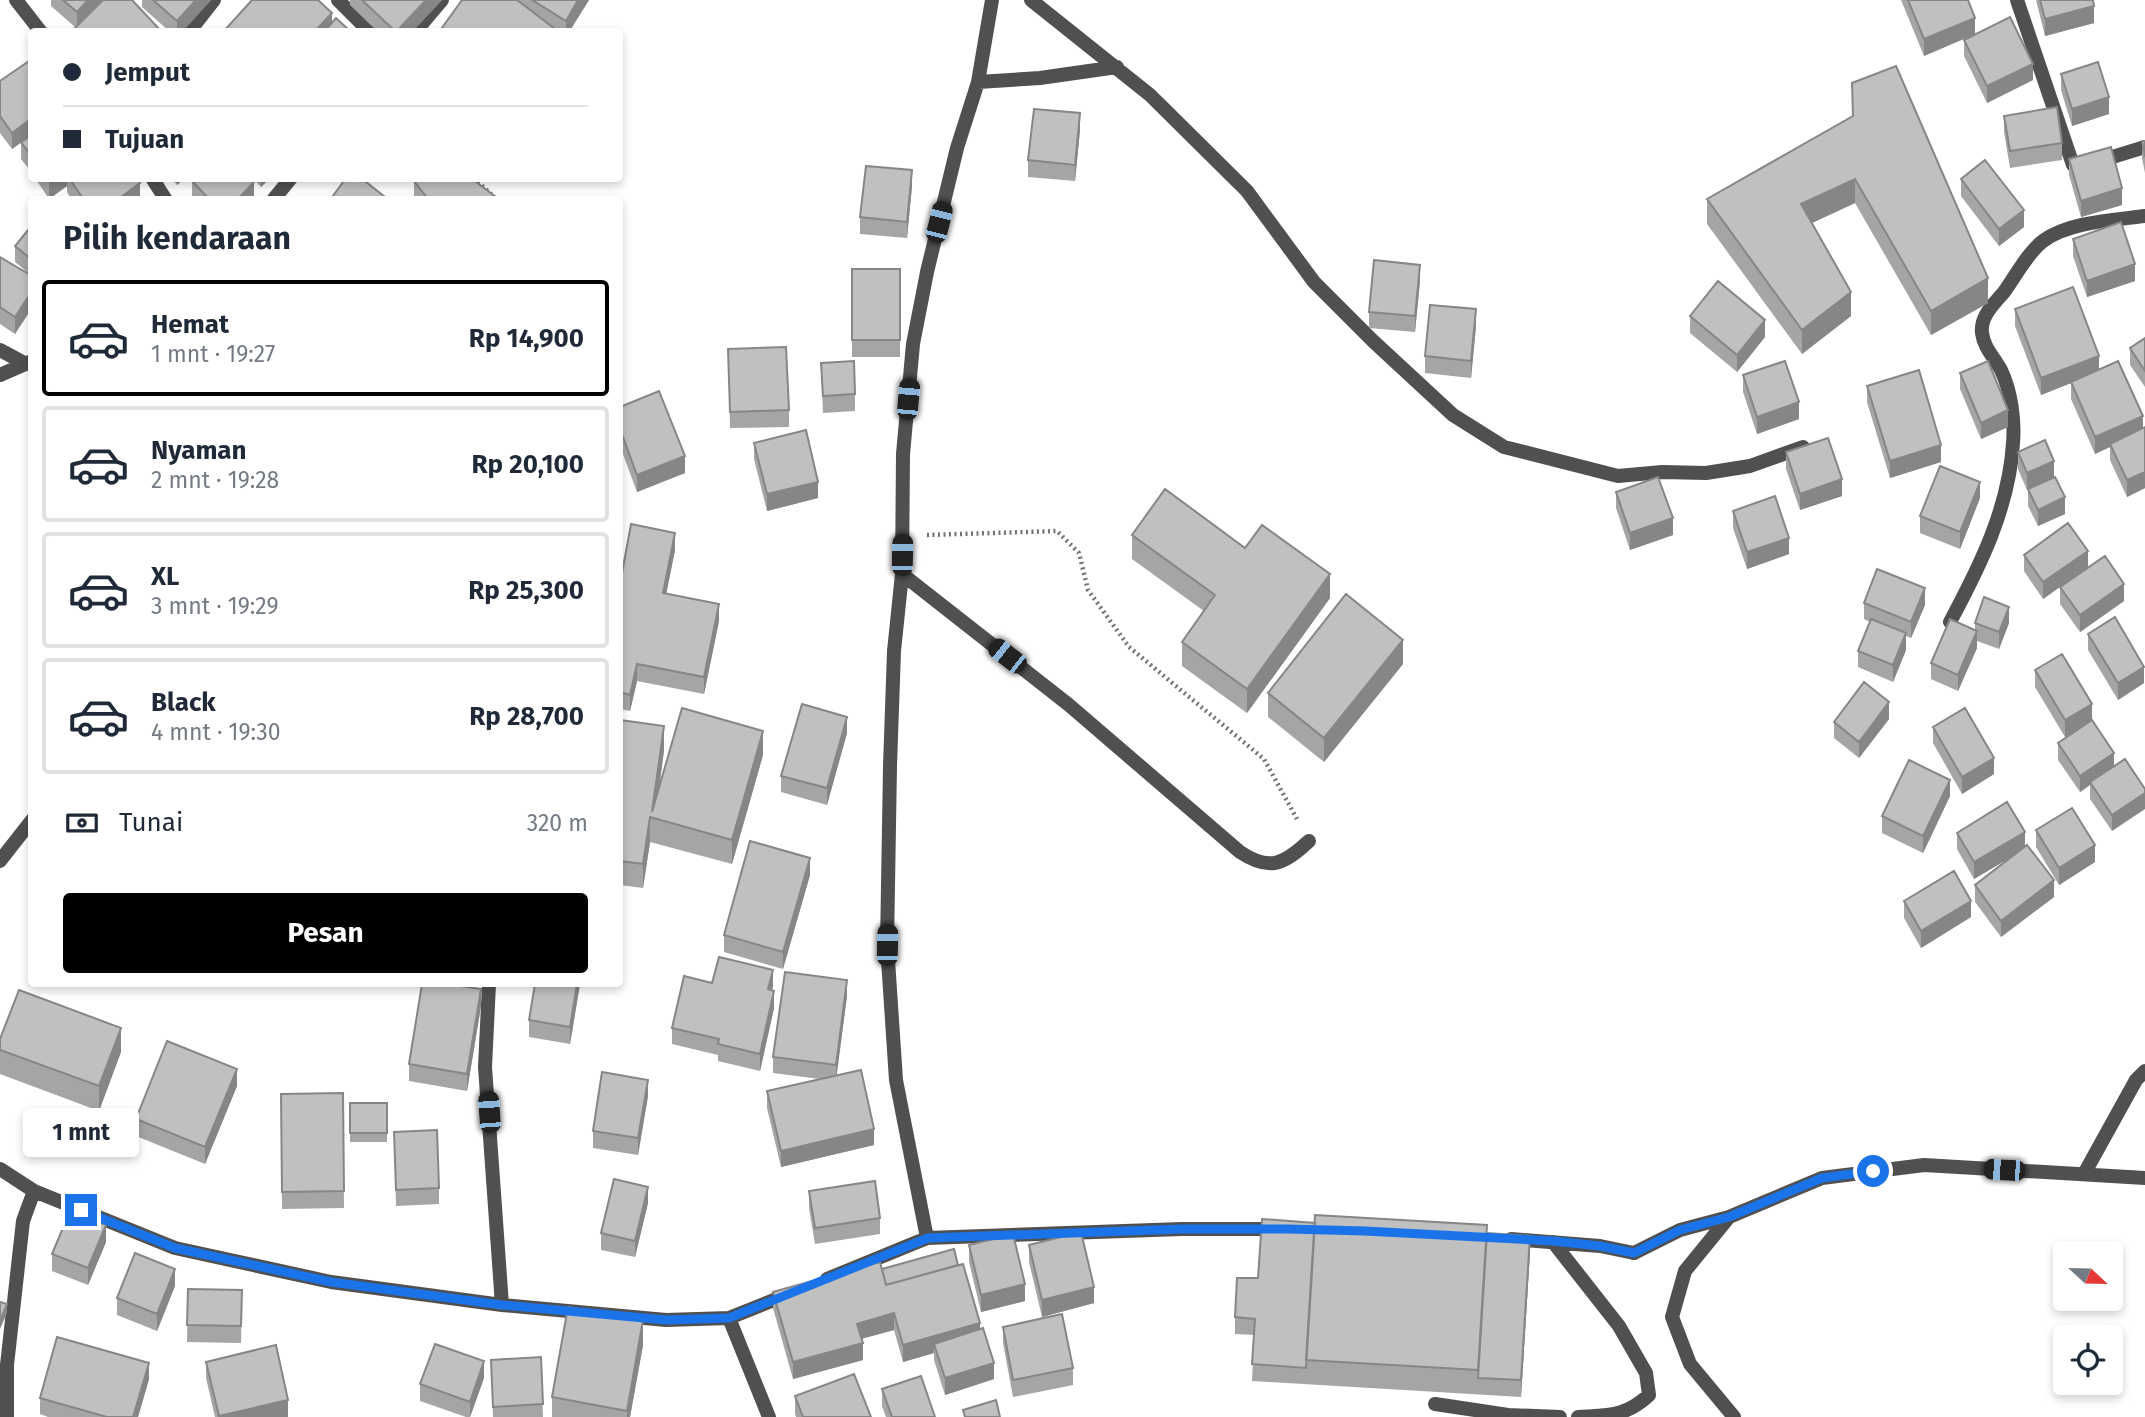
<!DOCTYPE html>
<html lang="id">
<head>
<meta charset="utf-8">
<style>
	body { margin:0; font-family:"Fira Sans",sans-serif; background:#f2f2f3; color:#1f2937; height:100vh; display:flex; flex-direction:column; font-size:26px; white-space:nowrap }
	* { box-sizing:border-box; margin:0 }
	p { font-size:23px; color:#747a83 }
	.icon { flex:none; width:38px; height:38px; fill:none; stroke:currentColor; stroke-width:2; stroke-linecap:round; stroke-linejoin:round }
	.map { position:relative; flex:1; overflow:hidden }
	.sheet { position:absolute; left:28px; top:196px; width:595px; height:791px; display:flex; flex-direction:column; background:#fff; border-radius:7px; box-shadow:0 4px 10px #0003 }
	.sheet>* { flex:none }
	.top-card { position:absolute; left:28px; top:28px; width:595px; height:154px; border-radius:7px; box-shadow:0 4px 10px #0003; display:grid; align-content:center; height:154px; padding:0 35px; background:#fff }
	.needle { width:46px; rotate:112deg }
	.tools { position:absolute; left:2053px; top:1241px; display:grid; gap:14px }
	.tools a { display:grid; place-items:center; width:70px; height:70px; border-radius:7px; background:#fff; box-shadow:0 4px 10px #0003; font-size:35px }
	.end { position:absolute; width:32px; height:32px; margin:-16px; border:9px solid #1a73e8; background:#fff; box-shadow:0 0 0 4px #fff }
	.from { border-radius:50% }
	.bubble { position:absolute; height:49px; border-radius:7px; background:#fff; box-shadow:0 4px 10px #0003; font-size:23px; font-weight:700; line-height:49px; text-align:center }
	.car { position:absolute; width:21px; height:42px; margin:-21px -10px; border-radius:9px; box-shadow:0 0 5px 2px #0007; background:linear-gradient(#222 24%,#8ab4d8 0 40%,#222 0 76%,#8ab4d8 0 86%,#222 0) }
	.top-card b { display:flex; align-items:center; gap:24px; height:66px; font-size:26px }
	.top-card b+b { border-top:2px solid #e0e1e3 }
	.top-card i { width:18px; height:18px; background:#1f2937 }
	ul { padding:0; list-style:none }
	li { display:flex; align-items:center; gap:21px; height:116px; margin:0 14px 10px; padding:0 21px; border:4px solid #e0e1e3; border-radius:7px }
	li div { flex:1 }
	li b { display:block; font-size:26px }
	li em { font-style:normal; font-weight:700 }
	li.current { border-color:#000 }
	li>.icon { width:63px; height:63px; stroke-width:1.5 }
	h2 { padding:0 35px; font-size:32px; line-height:84px }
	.pay { display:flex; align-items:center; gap:18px; height:77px; padding:0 35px; font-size:26px }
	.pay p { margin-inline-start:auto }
	.button { display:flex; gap:14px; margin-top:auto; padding:14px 35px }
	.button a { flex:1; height:80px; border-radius:7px; background:#000; color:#fff; font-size:28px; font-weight:700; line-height:80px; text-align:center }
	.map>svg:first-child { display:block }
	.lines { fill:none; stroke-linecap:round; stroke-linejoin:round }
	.path { stroke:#727272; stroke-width:4.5; stroke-dasharray:2 3.5; stroke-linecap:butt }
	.service { stroke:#505050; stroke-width:14 }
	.minor { stroke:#505050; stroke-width:14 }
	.wall { fill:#a5a5a5 }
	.shaded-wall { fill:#868686 }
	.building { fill:#c0c0c0; stroke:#868686; stroke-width:2 }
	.route { stroke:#1a73e8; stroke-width:9 }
</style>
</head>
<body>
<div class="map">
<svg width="2145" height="1417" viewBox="0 0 2145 1417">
	<rect width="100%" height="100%" fill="#fff"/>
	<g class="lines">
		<!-- path -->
		<path class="path" d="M474 178 497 200
			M927 535 1057 531 1079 553 1088 590 1129 647 1264 759 1297 819"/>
		<!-- service -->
		<path class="service" d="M2084 1174 2136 1080 2145 1071
			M1729 1217 1685 1271 1672 1317 1690 1364 1734 1417
			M1634 1253 1680 1230 1729 1217 1822 1178 1924 1165 2145 1178"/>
		<!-- minor -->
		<path class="minor" d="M16 0 41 32
			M338 0 370 32
			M1031 0 1150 95 1247 191 1314 282 1373 341 1453 415 1504 447 1618 476 1662 472 1706 473 1750 466 1803 447
			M2017 0 2073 165 2080 167 2145 147
			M189 32 214 0
			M415 32 442 0
			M978 82 1040 78 1117 67
			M152 178 166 200
			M273 200 291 178
			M0 350 26 364
			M0 375 32 361
			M902 574 1069 705 1240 852C1270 872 1284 864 1309 841
			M1950 622C1980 566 2009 508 2013 443 2015 420 2011 391 2001 370 1994 357 1984 348 1982 333 1980 316 1994 304 2004 292 2015 277 2028 252 2043 241 2068 222 2114 220 2145 216
			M0 861 32 820
			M489 984 485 1067 502 1305
			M0 1169 34 1191 175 1248 331 1282 502 1305 666 1320 729 1318 789 1294
			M927 1238 1182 1229H1281
			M1511 1239 1600 1246 1634 1253
			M1553 1242 1619 1326 1646 1373 1649 1395C1625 1417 1609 1415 1578 1417
			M827 1279 927 1238 896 1080 887 945 890 766 894 651 902 574 903 454 913 344 927 272 957 148 978 82 992 0
			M729 1318 769 1417
			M1435 1404 1508 1415 1560 1417
			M7 1417V1365L23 1221 34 1191"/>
	</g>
	<!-- wall -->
	<path class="wall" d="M51 0H102L75 27 51 6Z
		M142 0H211L182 32H170L142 7Z
		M350 0H442L412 32H378L350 5Z
		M462 0H589L569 32H439Z
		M1901 0H1968L1975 34 2033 80 1987 103 1964 56V40L1973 35 1924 56Z
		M2036 0H2093L2094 23 2045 36Z
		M32 65V173L21 159V142L12 149 0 133V81Z
		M2061 74 2109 114 2072 126 2061 90Z
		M1852 83 1988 303 1931 335 1855 203 1812 223 1851 316 1802 354 1707 224V199L1852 116Z
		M2004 116 2062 143V160L2010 168 2004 132Z
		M1080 130 1075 181 1028 177V160Z
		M2142 141H2145V173L2142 158Z
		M2069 159 2122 205 2081 217 2069 175Z
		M35 178H137L140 200H72L67 192V186L49 199Z
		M171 178H185L177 185Z
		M253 178H270L261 187Z
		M1961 179 2024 227 1999 246 1961 196Z
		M192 181 254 199 193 200 192 198Z
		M414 181 500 200H415L414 198Z
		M912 186 907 238 860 234V217Z
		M32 225V276L15 262V246Z
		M2073 239 2135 281 2087 297 2073 256Z
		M0 257 32 276 15 334 0 324Z
		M852 269H900V357H852Z
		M1420 281 1415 332 1369 328V312Z
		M2015 309 2099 370 2143 428 2145 427V488L2127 497 2110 460V447L2095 454 2071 399V383L2041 395 2015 326Z
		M1690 316 1765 337 1737 372 1690 333Z
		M1476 326 1471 378 1425 373V356Z
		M2145 338V387L2130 365V348Z
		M728 349 789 410V427L730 428Z
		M821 363 855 394V411L823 413Z
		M1960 373 2008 427 1981 439 1960 389Z
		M1743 375 1799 419 1757 434 1743 392Z
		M1867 386 1941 462 1890 478 1867 402Z
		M620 407 685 473 637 492 620 446Z
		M754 443 818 498 767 511 754 459Z
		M1786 452 1842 496 1800 510 1786 469Z
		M2018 452 2054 477 2027 490 2018 469Z
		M2028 489 2065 514 2038 526 2028 506Z
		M1616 492 1673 535 1630 550 1616 508Z
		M1980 498 1960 549 1920 533V516Z
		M1733 511 1789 554 1747 569 1733 528Z
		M1132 535 1245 548 1330 598 1247 713 1182 666V642L1204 611 1132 559Z
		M675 550 666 594 719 621 704 694 637 681 630 711 620 709V584Z
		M2024 555 2088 567 2043 599 2024 571Z
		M2060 587 2124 601 2080 632 2060 604Z
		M1864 603 1925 605 1911 638 1906 636V650L1893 682 1858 667V651L1870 622 1864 619Z
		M1975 623H2009L1999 649 1977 641V648L1958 691 1931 679V663L1975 630Z
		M2088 634 2144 683 2118 700 2088 650Z
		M1403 664 1324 762 1268 717V693Z
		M2035 670 2092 720 2114 753 2112 831 2090 799V785L2080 792 2058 760V743L2088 723 2065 737 2035 687Z
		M1889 719 1859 758 1834 738V722Z
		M620 720 664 750 659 789 763 755 732 864 650 842 643 888 620 885Z
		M1933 727 1994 774 1962 794 1933 743Z
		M847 733 827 805 781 792V776Z
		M1950 796 1923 853 1882 833V816Z
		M2036 830 2095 862 2059 885 2036 847Z
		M1957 833 2025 847 2054 897 2001 937 1975 902V885L2013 856 1974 879 1957 849Z
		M810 875 783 969 724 952V935Z
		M1904 901 1971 917 1921 948 1904 918Z
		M712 983 773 986 772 990 774 1008 760 1071 718 1061V1055L672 1044V1028Z
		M580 984 570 1044 529 1037V1020Z
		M847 996 836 1076 874 1145 781 1167 767 1108V1091L820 1079 773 1073V1057Z
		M481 1006 467 1091 409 1081V1064Z
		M0 1039 121 1052 99 1111 0 1074Z
		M237 1086 205 1164 136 1136V1119Z
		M343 1093 344 1208 282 1209 281 1094Z
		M648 1096 638 1155 593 1148V1131Z
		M350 1103H387V1142H350Z
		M394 1132 439 1188V1204L396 1206Z
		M809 1191 880 1218V1234L815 1244 809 1208Z
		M648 1203 635 1257 601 1250V1233Z
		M1487 1233 1530 1252 1521 1397 1252 1381 1254 1335 1235 1334V1317L1258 1278Z
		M106 1242 88 1285 52 1271V1254Z
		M969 1245 1025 1301 981 1312 969 1262Z
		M1029 1245 1094 1303 1042 1317 1029 1262Z
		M958 1265 980 1329 994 1379 945 1395 934 1360V1353L903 1362 894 1330 861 1339 863 1360 793 1379 773 1308V1292L882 1269Z
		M175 1286 157 1331 117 1315V1298Z
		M188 1289 242 1290 241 1343 187 1342Z
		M1003 1327 1073 1368V1385L1013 1397 1003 1343Z
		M643 1345 630 1417H552V1397Z
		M541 1357 543 1417H493L491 1360Z
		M206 1362 288 1417H215L206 1378Z
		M484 1378 470 1417H466L420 1401V1384Z
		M149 1379 138 1417H48L40 1414V1398Z
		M882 1389 935 1417H886L882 1406Z
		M795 1396 871 1417H796L795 1413Z"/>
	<!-- shaded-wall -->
	<path class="shaded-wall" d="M88 0H102L77 29V12Z
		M196 0H211L182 32H177V21Z
		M426 0H442L412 32H396Z
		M578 0H589L569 32H566V21Z
		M2094 6V23L2045 36V19Z
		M332 13V29L330 32H314Z
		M1975 18V34L1924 56V39Z
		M2033 64V80L1987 103V86Z
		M2109 97V114L2072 126V109Z
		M1080 113V130L1075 181V165Z
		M32 118V135L12 149V133Z
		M912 170V186L907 238V222Z
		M54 178H67V186L49 199V182Z
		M177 178H185L177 185Z
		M261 178H270L261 187Z
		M1855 179V203L1801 228V204Z
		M254 182V200H237Z
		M140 183V200H117Z
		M2122 188V205L2081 217V201Z
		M2024 210V227L1999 246V229Z
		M2135 264V281L2087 297V281Z
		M1420 265V281L1415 332V316Z
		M1988 278V303L1931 335V311Z
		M32 291V308L15 334V317Z
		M1851 292V316L1802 354V330Z
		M1476 309V326L1471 378V361Z
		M1765 320V337L1737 372V355Z
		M2099 356V372L2041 395V378Z
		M1799 402V419L1757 434V417Z
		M2008 410V427L1981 439V423Z
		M2143 416V432L2110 444V447L2095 454V437Z
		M1941 445V462L1890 478V461Z
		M685 456V473L637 492V475Z
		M2054 461V477L2027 490V473Z
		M2145 472V488L2127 497V480Z
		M1842 479V496L1800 510V494Z
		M818 482V498L767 511V494Z
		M1980 482V498L1960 549V532Z
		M2065 497V514L2038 526V510Z
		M1673 518V535L1630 550V533Z
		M675 533V550L663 610V593Z
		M1789 538V554L1747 569V552Z
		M2088 551V567L2043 599V582Z
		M1330 574V598L1247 713V689Z
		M2124 584V601L2080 632V615Z
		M1925 588V605L1911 638V622Z
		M719 604V621L704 694V677Z
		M2009 607V623L1999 649V632Z
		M1977 631V648L1958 691V675Z
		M1906 633V650L1893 682V665Z
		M1403 640V664L1324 762V738Z
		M637 664V681L630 711V695Z
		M2144 667V683L2118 700V683Z
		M1889 702V719L1859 758V742Z
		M2092 704V720L2065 737V720Z
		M847 717V733L827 805V788Z
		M664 726V750L655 819 652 812Z
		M763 731V755L732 864V840Z
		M2114 753V769L2090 782V785L2080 792V776Z
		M1994 758V774L1962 794V777Z
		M1950 780V796L1923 853V836Z
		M2145 793V809L2112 831V815Z
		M650 817V842L643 888V864Z
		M2025 832V849L1974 879V862Z
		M2095 845V862L2059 885V868Z
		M810 858V875L783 969V952Z
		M2054 880V897L2001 937V921Z
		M1971 901V917L1921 948V931Z
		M773 970V986L768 1006V989Z
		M847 980V996L836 1081V1065Z
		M577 984H580L570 1044V1027Z
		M481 989V1006L467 1091V1074Z
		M774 991V1008L760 1071V1054Z
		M121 1028V1052L99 1111V1086Z
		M237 1069V1086L205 1164V1147Z
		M648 1080V1096L638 1155V1138Z
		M874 1129V1145L781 1167V1151Z
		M648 1187V1203L635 1257V1241Z
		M106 1225V1242L88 1285V1268Z
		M1530 1236V1252L1521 1397V1380Z
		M175 1269V1286L157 1331V1314Z
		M1025 1284V1301L981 1312V1295Z
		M1094 1287V1303L1042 1317V1300Z
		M7 1304V1313L0 1329V1321Z
		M894 1313V1330L857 1340V1324Z
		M643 1320V1345L630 1417H627V1411Z
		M980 1323V1340L934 1344V1353L903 1362V1345Z
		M863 1343V1360L793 1379V1362Z
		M484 1361V1378L470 1417V1402Z
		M149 1363V1379L138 1417H133Z
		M994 1363V1379L945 1395V1378Z
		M288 1400V1417H219V1416Z"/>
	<!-- building -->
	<path class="building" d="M63 0H88L77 12Z
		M103 0H132L162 32H71Z
		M153 0H196L177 21Z
		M252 0H318L332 13 314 32H223Z
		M362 0H426L396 32Z
		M462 0H517L559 32H439Z
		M532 0H578L566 21Z
		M1908 0H1968L1975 18 1924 39Z
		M2040 0H2093L2094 6 2045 19Z
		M2010 17 2033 64 1987 86 1964 40Z
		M336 18 351 32H324Z
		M29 61 32 65V118L12 133 0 116V81Z
		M2098 62 2109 97 2072 109 2061 74Z
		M1896 66 1988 278 1931 311 1855 179 1801 204 1851 292 1802 330 1707 199 1853 116 1852 83Z
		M2057 107 2062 143 2010 151 2004 116Z
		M1034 109 1080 113 1075 165 1028 160Z
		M32 135V157L21 142Z
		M2142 141H2145V157Z
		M2111 147 2122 188 2081 201 2069 159Z
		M1985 160 2024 210 1999 229 1961 179Z
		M866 166 912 170 907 222 860 217Z
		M69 178H137L140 183 117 200H84Z
		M194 178H251L254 182 237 200H210L192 181Z
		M346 178H361L385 197 383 200H330Z
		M415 178H471L500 200H429L414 181Z
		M2121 222 2135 264 2087 281 2073 239Z
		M32 225V260L15 246Z
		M0 257 32 276V291L15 317 0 307Z
		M1374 260 1420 265 1415 316 1369 312Z
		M852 269H900V340H852Z
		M1718 281 1765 320 1737 355 1690 316Z
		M2073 287 2099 356 2041 378 2015 309Z
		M1430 305 1476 309 1471 361 1425 356Z
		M2145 338V371L2130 348Z
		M786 347 789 410 730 412 728 349Z
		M854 361 855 394 823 396 821 363Z
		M1785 361 1799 402 1757 417 1743 375Z
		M1988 361 2008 410 1981 423 1960 373Z
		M2118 361 2143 416 2095 437 2071 382Z
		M1919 370 1941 445 1890 461 1867 386Z
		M659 391 685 456 637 475 620 429V407Z
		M2145 427V472L2127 480 2110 444Z
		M806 430 818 482 767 494 754 443Z
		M1828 438 1842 479 1800 494 1786 452Z
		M2045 440 2054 461 2027 473 2018 452Z
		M1940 466 1980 482 1960 532 1920 516Z
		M1658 477 1673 518 1630 533 1616 492Z
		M2055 477 2065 497 2038 510 2028 489Z
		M1165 489 1245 548 1262 525 1330 574 1247 689 1182 642 1215 595 1132 535Z
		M1775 496 1789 538 1747 552 1733 511Z
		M2068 523 2088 551 2043 582 2024 555Z
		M631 524 675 533 663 593 719 604 704 677 637 664 630 695 620 692V584Z
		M2105 556 2124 584 2080 615 2060 587Z
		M1877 569 1925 588 1911 622 1864 603Z
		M1346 594 1403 640 1324 738 1268 693Z
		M1984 597 2009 607 1999 632 1975 623Z
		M2115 617 2144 667 2118 683 2088 634Z
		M1871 619 1906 633 1893 665 1858 651Z
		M1950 619 1977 631 1958 675 1931 663Z
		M2062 654 2092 704 2065 720 2035 670Z
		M1864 682 1889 702 1859 742 1834 722Z
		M802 704 847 717 827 788 781 776Z
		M682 708 763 731 732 840 650 817 643 864 620 861V720L664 726 652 812Z
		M1965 708 1994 758 1962 777 1933 727Z
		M2092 720 2114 753 2080 776 2058 743Z
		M2125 759 2145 789V793L2112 815 2090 782Z
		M1909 760 1950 780 1923 836 1882 816Z
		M2007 802 2025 832 1974 862 1957 833Z
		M2072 808 2095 845 2059 868 2036 830Z
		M750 841 810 858 783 952 724 935Z
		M2027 845 2054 880 2001 921 1975 885Z
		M1954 871 1971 901 1921 931 1904 901Z
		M719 957 773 970 768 989 774 991 760 1054 718 1044 719 1039 672 1028 684 976 712 983Z
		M785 972 847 980 836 1065 773 1057Z
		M422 984H447L481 989 467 1074 409 1064Z
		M535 984H577L570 1027 529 1020Z
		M19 990 121 1028 99 1086 0 1050V1039Z
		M167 1041 237 1069 205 1147 136 1119Z
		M861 1070 874 1129 781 1151 767 1091Z
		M602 1072 648 1080 638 1138 593 1131Z
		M343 1093 344 1191 282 1192 281 1094Z
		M350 1103H387V1133H350Z
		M437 1130 439 1188 396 1190 394 1132Z
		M614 1179 648 1187 635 1241 601 1233Z
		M875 1181 880 1218 815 1228 809 1191Z
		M70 1211 106 1225 88 1268 52 1254Z
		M1315 1215 1487 1225 1478 1370 1306 1360Z
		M1262 1219 1315 1223 1306 1368 1252 1364 1255 1319 1235 1317 1237 1278H1258Z
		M1081 1232 1094 1287 1042 1300 1029 1245Z
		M1487 1233 1530 1236 1521 1380 1478 1378Z
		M1013 1234 1025 1284 981 1295 969 1245Z
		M954 1249 958 1265 886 1285 882 1269Z
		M135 1253 175 1269 157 1314 117 1298Z
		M880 1262 886 1285 963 1264 980 1323 903 1345 894 1313 857 1324 863 1343 793 1362 773 1292Z
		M188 1289 242 1290 241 1326 187 1325Z
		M0 1302 7 1304 0 1321Z
		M568 1307 643 1320 627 1411 552 1397Z
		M1062 1314 1073 1368 1013 1380 1003 1327Z
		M983 1328 994 1363 945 1378 934 1344Z
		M57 1337 149 1363 133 1417H107L40 1398Z
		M435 1344 484 1361 470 1402 420 1384Z
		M276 1345 288 1400 219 1416 206 1362Z
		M541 1357 543 1404 493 1407 491 1360Z
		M854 1374 871 1417H803L795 1396Z
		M921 1376 935 1417H892L882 1389Z
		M996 1400 1000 1417H965L963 1410Z"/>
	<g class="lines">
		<!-- route -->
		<path class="route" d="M81 1210 175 1248 331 1282 502 1305 666 1320 729 1318 928 1238 1182 1229H1287L1365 1231 1553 1241 1600 1246 1634 1253 1680 1230 1729 1217 1822 1178 1873 1171"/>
	</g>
</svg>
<div class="tools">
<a><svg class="needle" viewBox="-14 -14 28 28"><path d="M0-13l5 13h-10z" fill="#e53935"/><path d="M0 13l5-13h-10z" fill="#747a83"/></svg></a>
<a><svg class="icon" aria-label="locate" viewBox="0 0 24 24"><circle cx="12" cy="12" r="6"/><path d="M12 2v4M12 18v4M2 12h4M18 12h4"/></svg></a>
</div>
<i class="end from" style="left:1873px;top:1171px"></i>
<i class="end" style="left:81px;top:1210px"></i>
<div class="bubble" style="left:23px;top:1108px;width:116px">1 mnt</div>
<i class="car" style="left:939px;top:222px;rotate:14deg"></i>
<i class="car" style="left:908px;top:399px;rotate:5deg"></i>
<i class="car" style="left:902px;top:555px;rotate:1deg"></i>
<i class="car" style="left:1007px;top:656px;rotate:308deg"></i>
<i class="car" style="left:887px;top:945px;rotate:1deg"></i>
<i class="car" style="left:489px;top:1112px;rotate:356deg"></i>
<i class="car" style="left:2004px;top:1170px;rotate:273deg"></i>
<div class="top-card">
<b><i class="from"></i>Jemput</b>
<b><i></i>Tujuan</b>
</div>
<section class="sheet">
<h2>Pilih kendaraan</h2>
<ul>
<li class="current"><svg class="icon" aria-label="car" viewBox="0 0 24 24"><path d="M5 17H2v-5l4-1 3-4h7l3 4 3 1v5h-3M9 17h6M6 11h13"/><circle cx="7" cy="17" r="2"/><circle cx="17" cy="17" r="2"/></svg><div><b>Hemat</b><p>1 mnt · 19:27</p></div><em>Rp 14,900</em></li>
<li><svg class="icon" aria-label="car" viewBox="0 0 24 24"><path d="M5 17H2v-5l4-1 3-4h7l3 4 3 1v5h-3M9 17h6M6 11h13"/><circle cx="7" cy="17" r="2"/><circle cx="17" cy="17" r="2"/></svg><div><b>Nyaman</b><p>2 mnt · 19:28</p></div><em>Rp 20,100</em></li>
<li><svg class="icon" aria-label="car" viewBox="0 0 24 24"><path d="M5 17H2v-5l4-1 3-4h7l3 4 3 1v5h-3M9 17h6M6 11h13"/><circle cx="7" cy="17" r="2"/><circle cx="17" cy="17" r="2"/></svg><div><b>XL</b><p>3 mnt · 19:29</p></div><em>Rp 25,300</em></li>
<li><svg class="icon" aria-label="car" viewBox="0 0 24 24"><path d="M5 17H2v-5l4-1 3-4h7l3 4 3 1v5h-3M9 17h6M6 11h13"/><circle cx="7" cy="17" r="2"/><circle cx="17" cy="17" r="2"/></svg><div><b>Black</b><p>4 mnt · 19:30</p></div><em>Rp 28,700</em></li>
</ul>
<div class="pay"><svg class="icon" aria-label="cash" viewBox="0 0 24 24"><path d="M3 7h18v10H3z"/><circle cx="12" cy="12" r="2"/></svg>Tunai<p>320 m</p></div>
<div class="button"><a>Pesan</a></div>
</section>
</div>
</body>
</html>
